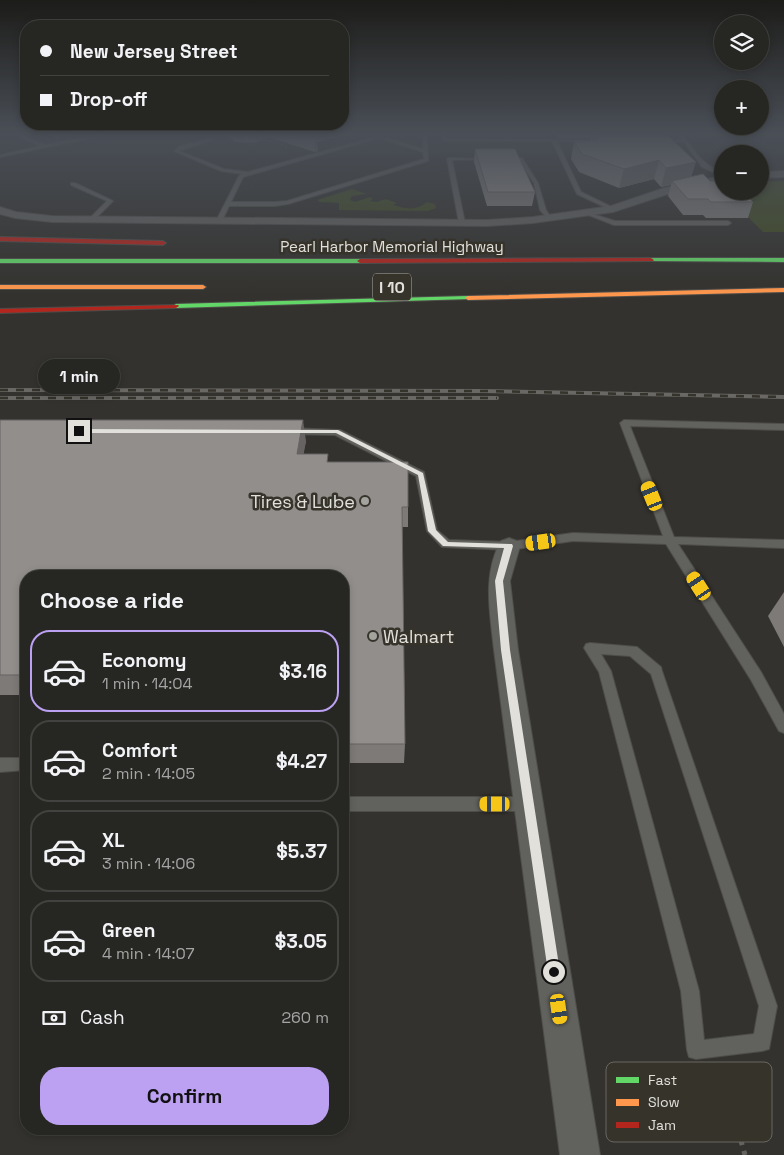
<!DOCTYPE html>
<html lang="en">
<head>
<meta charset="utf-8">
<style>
	body { margin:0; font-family:"Space Grotesk",sans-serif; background:#2e2e2a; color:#f1f3f6; height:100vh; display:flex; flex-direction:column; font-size:19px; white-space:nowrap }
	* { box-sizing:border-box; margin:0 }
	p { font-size:16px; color:#a4a5a5 }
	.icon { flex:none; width:28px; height:28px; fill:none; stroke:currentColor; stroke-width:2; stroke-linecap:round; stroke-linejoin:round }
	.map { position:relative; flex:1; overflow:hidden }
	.sheet { position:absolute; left:20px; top:570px; width:329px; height:565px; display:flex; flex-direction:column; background:#262622; border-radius:20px; box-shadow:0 2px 8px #0003,0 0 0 1px #424340 }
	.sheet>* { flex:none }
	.top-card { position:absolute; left:20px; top:20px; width:329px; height:110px; border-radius:20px; box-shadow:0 2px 8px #0003,0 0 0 1px #424340; display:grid; align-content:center; height:110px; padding:0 20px; background:#262622 }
	.fabs { position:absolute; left:714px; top:15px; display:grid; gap:10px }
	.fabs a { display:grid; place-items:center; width:55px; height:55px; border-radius:50%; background:#262622; box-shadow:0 2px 8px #0003,0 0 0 1px #424340; font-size:25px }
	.end { position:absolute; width:22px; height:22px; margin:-11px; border:6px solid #e1e0db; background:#111; box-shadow:0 0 0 2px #111 }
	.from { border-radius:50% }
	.bubble { position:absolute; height:35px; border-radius:18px; background:#262622; box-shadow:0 2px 8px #0003,0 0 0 1px #424340; font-size:16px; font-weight:700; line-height:35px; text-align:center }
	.car { position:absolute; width:15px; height:30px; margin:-15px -8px; border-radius:6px; box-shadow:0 0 4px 1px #0007; background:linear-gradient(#f5c518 24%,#345 0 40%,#f5c518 0 76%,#345 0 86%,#f5c518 0) }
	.top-card b { display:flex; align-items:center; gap:18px; height:48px; font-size:19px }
	.top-card b+b { border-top:1px solid #424340 }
	.top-card i { width:12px; height:12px; background:#f1f3f6 }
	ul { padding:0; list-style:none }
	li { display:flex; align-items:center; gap:15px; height:82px; margin:0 10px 8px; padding:0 10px; border:2px solid #424340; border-radius:20px }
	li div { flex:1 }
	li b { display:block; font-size:19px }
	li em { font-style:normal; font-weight:700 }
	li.on { border-color:#bca0f2 }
	li>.icon { width:45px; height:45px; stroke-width:1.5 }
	h2 { padding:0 20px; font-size:22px; line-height:60px }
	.pay { display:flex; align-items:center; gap:12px; height:55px; padding:0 20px; font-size:19px }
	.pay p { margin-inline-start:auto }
	.button { display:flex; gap:10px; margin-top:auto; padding:10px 20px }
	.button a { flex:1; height:58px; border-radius:20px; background:#bca0f2; color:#111; font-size:20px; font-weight:700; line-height:58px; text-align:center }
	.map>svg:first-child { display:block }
	.green { fill:#414b24 }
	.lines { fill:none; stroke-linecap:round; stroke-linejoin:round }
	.lane-casing { stroke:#4e4d4a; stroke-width:2 }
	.street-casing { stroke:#4e4d4a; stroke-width:2 }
	.fast-casing { stroke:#4e4d4a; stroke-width:2 }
	.slow-casing { stroke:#4e4d4a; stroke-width:2 }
	.jam-casing { stroke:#4e4d4a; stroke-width:2 }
	.path-far1 { stroke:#656360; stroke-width:1; stroke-dasharray:2 2; stroke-linecap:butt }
	.path { stroke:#656360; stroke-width:5; stroke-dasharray:6 6; stroke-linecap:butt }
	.lane { fill:#61615e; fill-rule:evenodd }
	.street { fill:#61615e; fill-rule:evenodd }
	.fast { fill:#63d668; fill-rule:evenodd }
	.slow { fill:#ff974d; fill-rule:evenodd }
	.jam { fill:#b3261e; fill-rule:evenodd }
	.rail-casing { stroke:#696865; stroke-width:4 }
	.rail { stroke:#36332b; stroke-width:2.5; stroke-dasharray:8; stroke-linecap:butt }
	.wall { fill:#7d7a78 }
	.shaded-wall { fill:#666362 }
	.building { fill:#918e8c; stroke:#666362 }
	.route { fill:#e1e0db }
	.poi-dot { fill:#a4a39e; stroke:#36332b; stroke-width:2 }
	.labels { text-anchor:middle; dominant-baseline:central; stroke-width:5; stroke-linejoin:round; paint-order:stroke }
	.far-street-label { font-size:15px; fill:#e1e0db; stroke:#36332b }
	.shield { fill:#36332b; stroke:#aeaca6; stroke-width:1 }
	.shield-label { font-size:16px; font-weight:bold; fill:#e1e0db }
	.poi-label { font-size:18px; fill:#e1e0db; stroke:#36332b; text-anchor:end }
	.key { fill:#36332b; stroke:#696760; stroke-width:1 }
	.key-label { font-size:14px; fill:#e1e0db }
</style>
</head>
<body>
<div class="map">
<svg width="784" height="1155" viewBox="0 0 784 1155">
	<rect width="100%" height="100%" fill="#33322e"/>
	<!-- green -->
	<path class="green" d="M694 134H784V137H698Z
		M784 181V232H763L719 188 722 191H760V182Z
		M352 189 367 194 352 196 350 200 355 202 370 197 373 199 370 201 376 202 386 199 397 203 393 205C407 209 415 211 427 202L435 204 436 208 428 211 339 210V203L320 202 317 200Z"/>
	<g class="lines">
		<defs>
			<path id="lane" d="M14 134H19L45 145 102 134H110L0 157V155L40 146Z
				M423 134H427L428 161 288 204 275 206H229L222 221 219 223 216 221 239 176 242 174 221 171 174 151 180 146 212 138V140L179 151 224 169 248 172 379 136 423 149ZM379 138 423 152 424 159 287 201 275 202H231L243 177Z
				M442 134H446L447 139 601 140 599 142 557 141 581 192 616 209 611 210 577 194 552 141H445L443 140Z
				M680 134H682C696 153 700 162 722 173V176L702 167 684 142 658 141 682 140 679 135Z
				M449 158 492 159 452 160 465 223 462 225 459 223 447 159Z
				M504 158H522L538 183 546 210 552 219H548L540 210 534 183 519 160H506Z
				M71 183H75L113 201 94 220H90V218L107 201 71 185Z
				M586 212 615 221H728L731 223 728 225H614L586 214Z
				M624 420 784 424V430L630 426 674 537 784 540V548L678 544 761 672 784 714V733L779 731 751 680 666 544 573 541 509 550 442 547 427 531 416 476 335 435 289 434 285 431 289 428 340 430 424 472 437 530 449 540 509 542 573 533 663 536 620 423Z
				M590 643 637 647 661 667 662 671 777 1006 769 1049 762 1051 696 1059 689 1057 687 1050 681 991 599 672 584 648 586 644ZM601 654 630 656 651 674 759 1006 754 1034 704 1040 699 991 611 671Z
				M0 758H26V770L0 772Z
				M342 797H528L533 799 535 804 533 809 528 811H342Z"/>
			<path id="street" d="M784 171V177L760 178V172Z
				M722 176V182L671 193 613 212 533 223 487 226 52 222 15 218 0 214V207L16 212 52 216 487 220 533 217 611 206 664 188Z
				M509 538 517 541 520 546 510 581 518 650 600 1155H560L494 650C490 613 482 574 501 541Z"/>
			<path id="fast" d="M651 258H784V262L649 261 648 260Z
				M0 259H360L363 261 360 263H0Z
				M468 296 470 297V299L176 308 173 306 176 304Z"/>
			<path id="slow" d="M0 285H203L206 287 203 289H0Z
				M784 288V292L468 300 465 298 468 296Z"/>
			<path id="jam" d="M0 237 163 241 166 243 163 245 0 241Z
				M651 258 654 260 653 261 360 263 357 261 360 259Z
				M178 305 179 306 176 308 0 313V309Z"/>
		</defs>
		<!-- lane casing -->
		<use href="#lane" class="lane-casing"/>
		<!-- street casing -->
		<use href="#street" class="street-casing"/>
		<!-- fast casing -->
		<use href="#fast" class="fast-casing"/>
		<!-- slow casing -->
		<use href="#slow" class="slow-casing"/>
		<!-- jam casing -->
		<use href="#jam" class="jam-casing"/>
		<!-- path-far1 -->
		<path class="path-far1" d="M266 141H275L287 147"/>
		<!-- path -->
		<path class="path" d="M721 1070 745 1155"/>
		<!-- lane -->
		<use href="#lane" class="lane"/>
		<!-- street -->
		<use href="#street" class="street"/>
		<!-- fast -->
		<use href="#fast" class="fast"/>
		<!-- slow -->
		<use href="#slow" class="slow"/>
		<!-- jam -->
		<use href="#jam" class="jam"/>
		<defs>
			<path id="rail" d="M0 390 482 391 784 397
				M0 398H497"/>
		</defs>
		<!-- rail casing -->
		<use href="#rail" class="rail-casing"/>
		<!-- rail -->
		<use href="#rail" class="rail"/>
	</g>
	<!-- wall -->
	<path class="wall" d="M47 134H74L56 138Z
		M224 134H352L317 142 318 151 315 152 268 137 255 143 235 142Z
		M556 134H666L691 177 710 181 753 202 748 218H706L703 215H683L668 196 671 185 661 187 654 179 619 188 579 172 571 159 574 141 590 140V138H558Z
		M475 149 535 192 532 206H487L474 162Z
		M0 420 306 441 303 454 329 462 408 507V527H402L405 744 404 763H342V576H26V695H0Z
		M784 592V647L768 616Z"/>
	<!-- shaded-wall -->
	<path class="shaded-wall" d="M55 134H74L56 138Z
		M254 134H268V137L255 143Z
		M315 134H352L317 142 318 151 315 152 314 137Z
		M659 160 654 179 619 188 624 169Z
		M696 162 690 181H672L671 185 661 187 666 168Z
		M303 420 306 441 300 475 297 454Z"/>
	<!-- building -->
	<path class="building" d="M304 134H316V136L314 137Z
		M595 134H666L696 162 666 168 659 160 624 169 582 154 574 141 598 140Z
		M475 149H515L535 192H488Z
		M703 174 710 181H722V191H742L753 202H711L708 199H688L672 181Z
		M0 420H303L297 454H328L327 462H408V507H402L405 744H342V576H26V675H0Z"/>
	<!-- sky -->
	<linearGradient id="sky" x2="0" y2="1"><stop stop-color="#1c1c19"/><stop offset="0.45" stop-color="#4a4f57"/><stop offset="1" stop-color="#4a4f57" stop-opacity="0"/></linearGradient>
	<rect width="784" height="296" fill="url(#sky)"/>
	<!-- route -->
	<path class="route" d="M77 429 338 430 423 473 436 530 448 542 512 544 513 546 503 581 510 650 560 972 558 976 554 978 550 976 548 972 501 650 495 581 504 548 443 546 428 531 418 475 336 433H79L77 432Z"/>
	<!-- markers -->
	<g class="poi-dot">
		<circle cx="365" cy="501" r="5"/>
		<circle cx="373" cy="636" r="5"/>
	</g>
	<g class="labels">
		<!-- far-street labels -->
		<g class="far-street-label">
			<text x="392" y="246">Pearl Harbor Memorial Highway</text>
		</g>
		<!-- shield labels -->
		<rect class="shield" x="373" y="273.5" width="38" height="27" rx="4"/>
		<g class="shield-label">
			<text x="392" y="287">I 10</text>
		</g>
		<!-- poi labels -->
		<g class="poi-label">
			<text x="355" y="501">Tires &amp; Lube</text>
			<text x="383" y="636" text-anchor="start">Walmart</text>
		</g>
	</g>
	<!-- legend -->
	<rect x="606" y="1062" width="166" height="80" rx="8" class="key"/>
	<rect x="616" y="1077" width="23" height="6" fill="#63d668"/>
	<rect x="616" y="1099" width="23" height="7" fill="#ff974d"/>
	<rect x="616" y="1122" width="23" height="6" fill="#b3261e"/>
	<g class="key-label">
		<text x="648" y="1085">Fast</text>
		<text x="648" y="1107">Slow</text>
		<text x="648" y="1130">Jam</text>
	</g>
</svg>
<div class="fabs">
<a><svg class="icon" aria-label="layers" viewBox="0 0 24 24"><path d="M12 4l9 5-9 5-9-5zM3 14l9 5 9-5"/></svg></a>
<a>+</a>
<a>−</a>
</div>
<i class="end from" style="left:554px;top:972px"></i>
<i class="end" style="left:79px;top:431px"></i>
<div class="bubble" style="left:38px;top:359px;width:82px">1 min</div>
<i class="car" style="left:652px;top:496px;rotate:338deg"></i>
<i class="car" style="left:541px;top:542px;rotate:262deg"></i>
<i class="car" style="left:699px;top:586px;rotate:327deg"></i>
<i class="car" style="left:495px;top:804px;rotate:270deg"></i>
<i class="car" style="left:559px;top:1009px;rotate:172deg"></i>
<div class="top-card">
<b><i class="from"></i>New Jersey Street</b>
<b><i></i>Drop-off</b>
</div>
<section class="sheet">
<h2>Choose a ride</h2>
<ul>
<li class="on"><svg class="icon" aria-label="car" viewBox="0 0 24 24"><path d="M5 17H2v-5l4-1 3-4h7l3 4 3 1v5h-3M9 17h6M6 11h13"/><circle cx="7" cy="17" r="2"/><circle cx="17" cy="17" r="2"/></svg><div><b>Economy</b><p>1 min · 14:04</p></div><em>$3.16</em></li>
<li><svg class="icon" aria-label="car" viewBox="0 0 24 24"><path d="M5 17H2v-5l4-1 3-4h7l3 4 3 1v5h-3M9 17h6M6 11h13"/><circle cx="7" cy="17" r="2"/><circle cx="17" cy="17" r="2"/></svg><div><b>Comfort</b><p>2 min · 14:05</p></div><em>$4.27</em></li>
<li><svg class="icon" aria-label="car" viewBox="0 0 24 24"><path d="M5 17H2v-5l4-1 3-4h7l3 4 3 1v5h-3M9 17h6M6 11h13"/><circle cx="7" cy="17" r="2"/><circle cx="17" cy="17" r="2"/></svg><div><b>XL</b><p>3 min · 14:06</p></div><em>$5.37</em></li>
<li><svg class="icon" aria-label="car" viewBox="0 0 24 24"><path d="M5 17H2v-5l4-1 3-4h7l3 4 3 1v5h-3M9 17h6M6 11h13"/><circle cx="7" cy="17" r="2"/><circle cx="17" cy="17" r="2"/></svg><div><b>Green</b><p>4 min · 14:07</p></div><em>$3.05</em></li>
</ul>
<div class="pay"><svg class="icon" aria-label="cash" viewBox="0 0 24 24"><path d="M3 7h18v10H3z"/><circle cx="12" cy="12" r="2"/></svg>Cash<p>260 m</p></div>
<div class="button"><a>Confirm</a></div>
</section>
</div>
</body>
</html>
